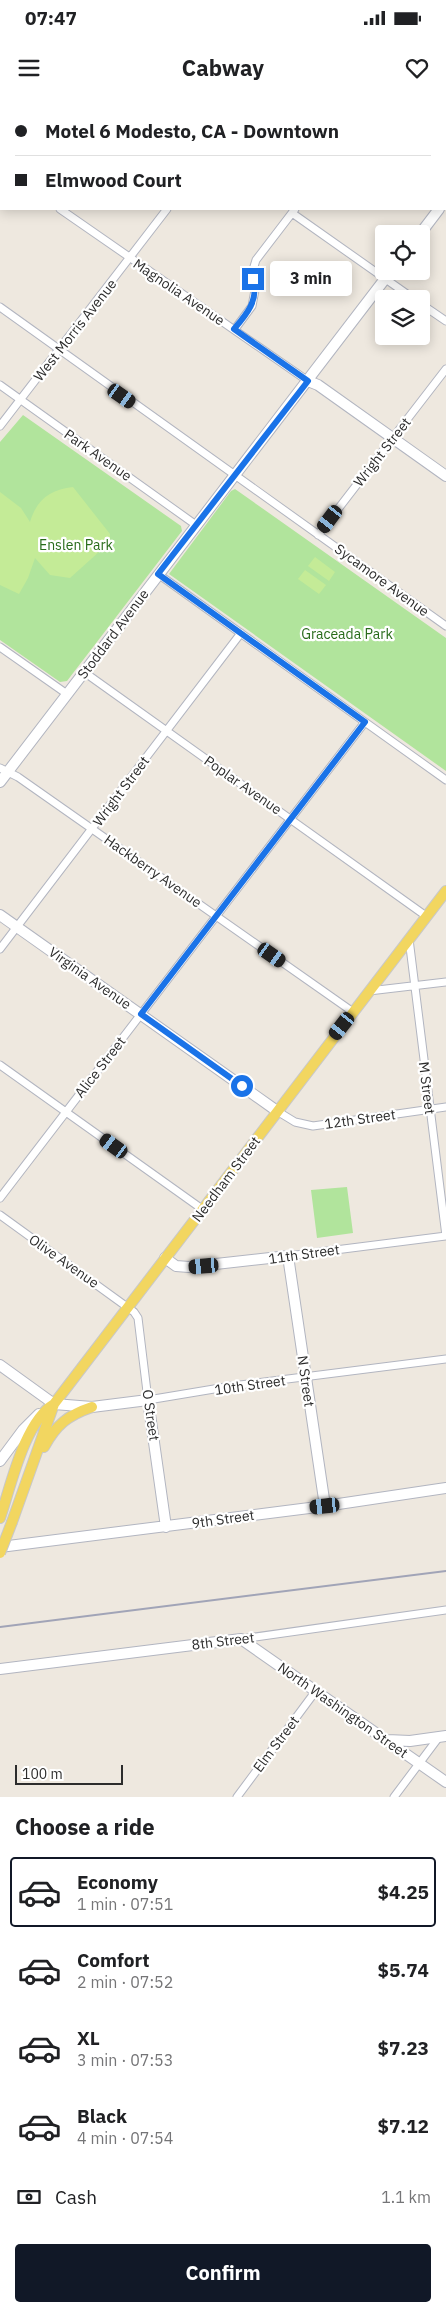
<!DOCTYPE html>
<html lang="en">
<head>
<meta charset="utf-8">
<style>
	body { margin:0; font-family:"IBM Plex Sans",sans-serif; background:#f6f6f6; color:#202124; height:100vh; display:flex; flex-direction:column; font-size:19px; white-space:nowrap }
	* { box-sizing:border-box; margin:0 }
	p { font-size:16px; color:#757577 }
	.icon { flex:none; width:28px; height:28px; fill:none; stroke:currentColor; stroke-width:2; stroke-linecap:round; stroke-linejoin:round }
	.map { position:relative; height:1697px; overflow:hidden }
	.side { display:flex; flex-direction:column; background:#fff; flex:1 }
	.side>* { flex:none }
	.top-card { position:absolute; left:0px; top:0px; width:446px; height:110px; box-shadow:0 2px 12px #0003; display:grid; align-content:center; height:110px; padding:0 15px; background:#fff }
	.tools { position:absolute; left:375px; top:125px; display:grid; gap:10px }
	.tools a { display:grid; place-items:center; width:55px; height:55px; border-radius:5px; background:#fff; box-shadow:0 2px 12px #0003; font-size:25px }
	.scale { position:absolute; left:15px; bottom:12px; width:108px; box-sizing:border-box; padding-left:5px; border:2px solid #2c2c2c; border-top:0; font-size:14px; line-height:18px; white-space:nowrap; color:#2c2c2c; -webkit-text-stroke:4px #fff; paint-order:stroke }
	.end { position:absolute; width:22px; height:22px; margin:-11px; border:6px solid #1a73e8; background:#fff; box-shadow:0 0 0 2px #fff }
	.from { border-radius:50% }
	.bubble { position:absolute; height:35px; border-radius:5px; background:#fff; box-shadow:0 2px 12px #0003; font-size:16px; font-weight:700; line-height:35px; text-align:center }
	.car { position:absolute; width:15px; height:30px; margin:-15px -8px; border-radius:6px; box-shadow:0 0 4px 1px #0007; background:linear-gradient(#222 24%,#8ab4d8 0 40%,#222 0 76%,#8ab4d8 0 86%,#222 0) }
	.top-card b { display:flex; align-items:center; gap:18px; height:48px; font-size:19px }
	.top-card b+b { border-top:1px solid #e0e0e0 }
	.top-card i { width:12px; height:12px; background:#202124 }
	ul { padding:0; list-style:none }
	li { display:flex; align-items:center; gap:15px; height:70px; margin:0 10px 8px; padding:0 5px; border:2px solid transparent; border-radius:5px }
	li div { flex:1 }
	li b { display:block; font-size:19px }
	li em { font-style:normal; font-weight:700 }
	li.selected { border-color:#111827 }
	li>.icon { width:45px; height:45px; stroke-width:1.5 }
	h2 { padding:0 15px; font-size:22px; line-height:60px }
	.pay { display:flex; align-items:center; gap:12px; height:55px; padding:0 15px; font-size:19px }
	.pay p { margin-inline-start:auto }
	.primary-button { display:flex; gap:10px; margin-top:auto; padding:10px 15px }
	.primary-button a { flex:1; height:58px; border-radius:5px; background:#111827; color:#fff; font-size:20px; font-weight:700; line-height:58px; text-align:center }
	.status { display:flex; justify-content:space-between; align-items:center; height:35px; padding:0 25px; background:#fff; direction:ltr }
	.status svg { height:14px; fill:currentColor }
	header { display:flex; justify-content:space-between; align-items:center; height:65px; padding:0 15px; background:#fff; font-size:22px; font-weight:700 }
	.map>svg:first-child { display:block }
	.green { fill:#b1e49c }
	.pitch { fill:#c4eb97 }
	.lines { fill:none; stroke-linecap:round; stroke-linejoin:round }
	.canal { stroke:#72c9f0; stroke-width:8 }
	.street-casing { stroke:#b2b5c0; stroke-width:9 }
	.secondary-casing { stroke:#b2b5c0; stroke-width:12 }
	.primary-casing { stroke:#c8c8c8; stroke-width:12 }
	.street { stroke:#fff; stroke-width:7 }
	.secondary { stroke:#fff; stroke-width:10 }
	.primary { stroke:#f2d660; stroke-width:10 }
	.rail { stroke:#a1a4b7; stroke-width:2 }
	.primary-bridge-casing { stroke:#c8c8c8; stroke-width:12; stroke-linecap:butt }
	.primary-bridge { stroke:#f2d660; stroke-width:10 }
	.route { stroke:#1a73e8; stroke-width:6 }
	.labels { text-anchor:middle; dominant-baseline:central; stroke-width:4.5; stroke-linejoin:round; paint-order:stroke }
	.street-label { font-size:14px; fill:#2c2c2c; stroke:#fff }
	.park-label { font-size:14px; fill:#286b1a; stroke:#fff }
</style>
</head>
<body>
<div class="status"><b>07:47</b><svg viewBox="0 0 49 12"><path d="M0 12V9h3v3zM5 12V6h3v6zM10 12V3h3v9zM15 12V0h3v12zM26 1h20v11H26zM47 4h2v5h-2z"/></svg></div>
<header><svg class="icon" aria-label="menu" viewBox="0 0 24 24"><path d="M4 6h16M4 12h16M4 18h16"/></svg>Cabway<svg class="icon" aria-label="heart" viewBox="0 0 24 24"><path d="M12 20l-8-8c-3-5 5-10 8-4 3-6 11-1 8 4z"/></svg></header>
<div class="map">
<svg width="446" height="1697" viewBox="0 0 446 1697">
	<rect width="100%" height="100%" fill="#eee8df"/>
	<!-- green -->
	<path class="green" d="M23 315 181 426 182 431 67 581 60 582 0 540V342Z
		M235 389 446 538V671L169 474 231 391Z
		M347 1087 353 1133 317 1138 311 1090Z"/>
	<!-- pitch -->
	<path class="pitch" d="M73 387 110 434V442L70 478 50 475 35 458 28 478 19 494 0 485V392L21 408 30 422C37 399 50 390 73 387Z
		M315 457 335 472 329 481 308 466Z
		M305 470 326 485 319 494 298 479Z"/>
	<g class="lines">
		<!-- canal -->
		<path class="canal" d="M16 1 17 0
			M0 35 1 32"/>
		<defs>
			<path id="street" d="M180 0 181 1
				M72 1 73 0
				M250 1 251 0
				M445 7 446 6
				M60 109 308 281
				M292 113 414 199
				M421 204 446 221
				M0 207 446 526
				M235 229 252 206 255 190 252 173 256 160 295 109
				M0 285 196 425
				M0 326 167 109
				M318 435 446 269
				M158 474 446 680
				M0 547 67 594
				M84 572 426 816
				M0 668 18 677 353 912
				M0 849 241 533
				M369 891 446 882
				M0 965 202 1109
				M277 1011 295 1022 313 1026 446 1007
				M0 1098 365 622
				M0 1115 134 1212 138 1218 148 1300 232 1286 446 1259
				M288 1156 446 1136 409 839
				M241 1539 446 1510
				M237 1697 315 1592
				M394 1697 439 1637"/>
			<path id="secondary" d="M445 101 446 100
				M420 134 439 109
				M308 281 318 285 446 376
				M0 682 391 171
				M0 815 277 1011
				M165 1158 176 1166 189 1167 288 1156 325 1406
				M0 1265 54 1304 92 1307 148 1300 166 1427
				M0 1361 23 1330 39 1314
				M0 1447 325 1406 446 1388
				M0 1569 241 1539 446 1682
				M387 1640 410 1641 446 1636"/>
			<path id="primary" d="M348 0 350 1
				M445 69 446 70
				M44 1347C56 1325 68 1315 92 1307
				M0 1418C11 1386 24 1322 54 1304L446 791
				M12 1422 54 1304"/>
		</defs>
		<!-- street casing -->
		<use href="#street" class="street-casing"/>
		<!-- secondary casing -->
		<use href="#secondary" class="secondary-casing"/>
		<!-- primary casing -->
		<use href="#primary" class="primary-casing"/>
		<!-- street -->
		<use href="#street" class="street"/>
		<!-- secondary -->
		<use href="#secondary" class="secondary"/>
		<!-- primary -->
		<use href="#primary" class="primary"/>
		<!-- rail -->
		<path class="rail" d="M0 1527 446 1471"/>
		<defs>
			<path id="primary-bridge" d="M0 1453 12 1422"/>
		</defs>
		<!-- primary-bridge casing -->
		<use href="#primary-bridge" class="primary-bridge-casing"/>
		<!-- primary-bridge -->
		<use href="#primary-bridge" class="primary-bridge"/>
	</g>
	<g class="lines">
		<!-- route -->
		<path class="route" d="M242 986 141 914 365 622 158 474 308 281 234 229C247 214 259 200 253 179"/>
	</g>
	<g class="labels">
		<!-- street labels -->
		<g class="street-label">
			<text transform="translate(179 192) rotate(34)">Magnolia Avenue</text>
			<text transform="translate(75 230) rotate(-52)">West Morris Avenue</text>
			<text transform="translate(382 352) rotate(-52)">Wright Street</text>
			<text transform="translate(98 355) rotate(35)">Park Avenue</text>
			<text transform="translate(382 480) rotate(36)">Sycamore Avenue</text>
			<text transform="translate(113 534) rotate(-53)">Stoddard Avenue</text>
			<text transform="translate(243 685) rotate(35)">Poplar Avenue</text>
			<text transform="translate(121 691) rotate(-53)">Wright Street</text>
			<text transform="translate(153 771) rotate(35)">Hackberry Avenue</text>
			<text transform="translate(90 878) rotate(35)">Virginia Avenue</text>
			<text transform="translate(100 967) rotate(-52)">Alice Street</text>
			<text transform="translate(427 988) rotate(83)">M Street</text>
			<text transform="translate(360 1019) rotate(-8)">12th Street</text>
			<text transform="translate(226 1079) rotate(-53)">Needham Street</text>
			<text transform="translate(304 1154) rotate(-8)">11th Street</text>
			<text transform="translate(64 1161) rotate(35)">Olive Avenue</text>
			<text transform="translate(306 1281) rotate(82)">N Street</text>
			<text transform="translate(250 1285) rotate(-8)">10th Street</text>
			<text transform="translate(151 1315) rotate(82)">O Street</text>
			<text transform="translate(223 1419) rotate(-8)">9th Street</text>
			<text transform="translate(223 1541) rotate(-7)">8th Street</text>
			<text transform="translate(343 1610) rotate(35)">North Washington Street</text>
			<text transform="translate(276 1644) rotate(-53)">Elm Street</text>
		</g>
		<!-- park labels -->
		<g class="park-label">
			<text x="76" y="445">Enslen Park</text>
			<text x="347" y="534">Graceada Park</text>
		</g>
	</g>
</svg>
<div class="tools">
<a><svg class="icon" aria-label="locate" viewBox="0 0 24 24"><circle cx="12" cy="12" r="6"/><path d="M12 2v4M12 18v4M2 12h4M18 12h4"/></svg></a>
<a><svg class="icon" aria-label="layers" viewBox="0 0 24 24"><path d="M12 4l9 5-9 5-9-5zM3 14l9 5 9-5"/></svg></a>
</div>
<div class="scale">100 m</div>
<i class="end from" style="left:242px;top:986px"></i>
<i class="end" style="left:253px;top:179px"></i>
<div class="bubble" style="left:270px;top:161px;width:82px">3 min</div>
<i class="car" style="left:122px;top:296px;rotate:125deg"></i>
<i class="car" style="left:330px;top:419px;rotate:217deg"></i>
<i class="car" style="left:272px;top:855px;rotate:125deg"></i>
<i class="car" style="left:342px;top:926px;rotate:218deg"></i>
<i class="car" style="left:114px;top:1046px;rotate:306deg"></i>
<i class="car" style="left:204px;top:1166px;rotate:265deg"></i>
<i class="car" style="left:325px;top:1406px;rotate:264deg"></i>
<div class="top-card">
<b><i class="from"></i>Motel 6 Modesto, CA - Downtown</b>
<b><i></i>Elmwood Court</b>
</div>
</div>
<section class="side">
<h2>Choose a ride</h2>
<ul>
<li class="selected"><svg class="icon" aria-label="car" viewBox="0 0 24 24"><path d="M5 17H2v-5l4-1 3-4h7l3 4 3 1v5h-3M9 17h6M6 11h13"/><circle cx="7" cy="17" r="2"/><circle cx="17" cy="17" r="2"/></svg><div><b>Economy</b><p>1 min · 07:51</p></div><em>$4.25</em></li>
<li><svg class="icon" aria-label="car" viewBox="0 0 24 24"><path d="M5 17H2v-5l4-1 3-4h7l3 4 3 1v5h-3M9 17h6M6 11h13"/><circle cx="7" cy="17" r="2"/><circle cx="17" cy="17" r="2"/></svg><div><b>Comfort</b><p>2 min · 07:52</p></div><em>$5.74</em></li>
<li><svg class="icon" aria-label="car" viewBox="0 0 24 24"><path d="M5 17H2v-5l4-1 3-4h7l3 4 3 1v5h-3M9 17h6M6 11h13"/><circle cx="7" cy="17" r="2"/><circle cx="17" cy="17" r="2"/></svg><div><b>XL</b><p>3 min · 07:53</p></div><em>$7.23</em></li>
<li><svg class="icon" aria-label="car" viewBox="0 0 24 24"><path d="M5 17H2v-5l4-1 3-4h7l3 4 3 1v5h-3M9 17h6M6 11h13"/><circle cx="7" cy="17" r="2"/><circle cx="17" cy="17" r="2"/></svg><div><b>Black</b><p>4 min · 07:54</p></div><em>$7.12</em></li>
</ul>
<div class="pay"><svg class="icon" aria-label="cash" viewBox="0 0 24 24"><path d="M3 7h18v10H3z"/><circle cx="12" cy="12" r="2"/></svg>Cash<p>1.1 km</p></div>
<div class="primary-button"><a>Confirm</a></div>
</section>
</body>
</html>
